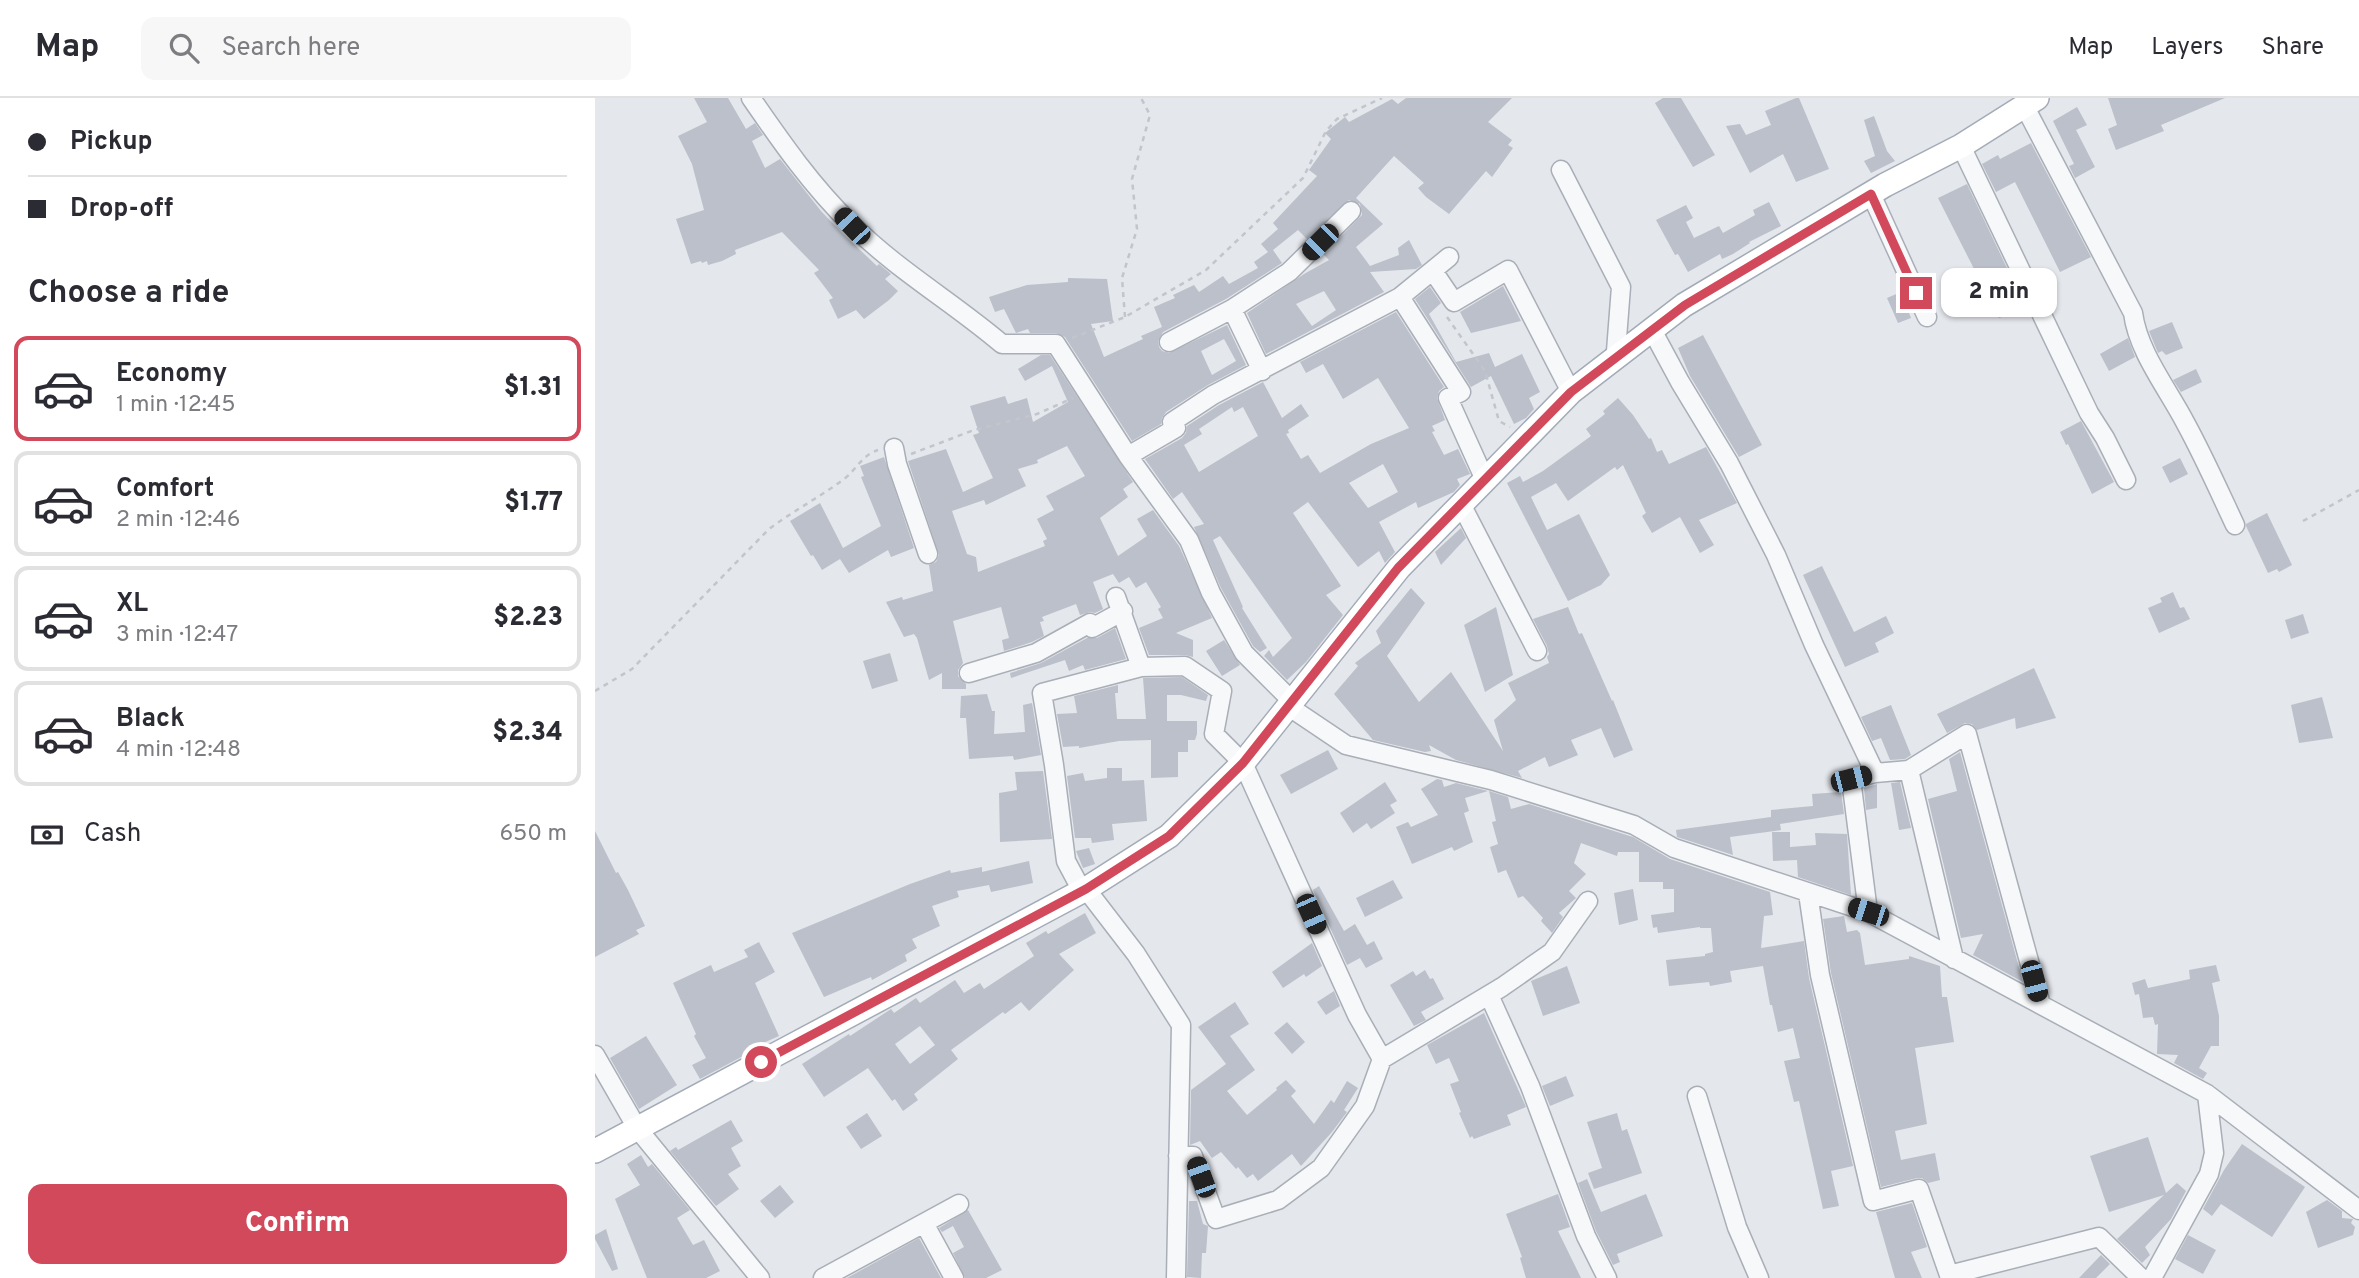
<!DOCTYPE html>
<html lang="en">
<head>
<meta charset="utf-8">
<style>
	body { margin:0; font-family:Overpass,sans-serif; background:#f7f7f7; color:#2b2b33; height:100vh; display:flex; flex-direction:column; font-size:26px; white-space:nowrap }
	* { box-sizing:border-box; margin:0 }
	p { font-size:23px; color:#7c7c81 }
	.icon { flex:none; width:38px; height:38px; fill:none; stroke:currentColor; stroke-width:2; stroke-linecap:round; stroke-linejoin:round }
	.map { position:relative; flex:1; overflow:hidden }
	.details { display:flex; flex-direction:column; background:#fff; width:595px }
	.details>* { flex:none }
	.banner { display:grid; align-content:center; height:154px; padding:0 28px; background:#fff }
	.end { position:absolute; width:32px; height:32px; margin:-16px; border:9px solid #d1495b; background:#fff; box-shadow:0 0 0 4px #fff }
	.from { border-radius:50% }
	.bubble { position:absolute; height:49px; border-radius:14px; background:#fff; box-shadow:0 2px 5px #0004; font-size:23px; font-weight:800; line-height:49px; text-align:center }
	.car { position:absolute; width:21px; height:42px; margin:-21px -10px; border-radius:9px; box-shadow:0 0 5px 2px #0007; background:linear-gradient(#222 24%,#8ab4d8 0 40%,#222 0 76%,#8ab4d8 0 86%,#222 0) }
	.banner b { display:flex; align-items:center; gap:24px; height:66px; font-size:26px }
	.banner b+b { border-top:2px solid #e1e1e2 }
	.banner i { width:18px; height:18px; background:#2b2b33 }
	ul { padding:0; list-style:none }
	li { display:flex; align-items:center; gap:21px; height:105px; margin:0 14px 10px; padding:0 14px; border:4px solid #e1e1e2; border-radius:14px }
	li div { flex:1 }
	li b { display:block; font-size:26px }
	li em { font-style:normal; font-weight:800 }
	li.selected { border-color:#d1495b }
	li>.icon { width:63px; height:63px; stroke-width:1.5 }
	h2 { padding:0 28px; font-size:32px; line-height:84px }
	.pay { display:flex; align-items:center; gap:18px; height:77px; padding:0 28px; font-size:26px }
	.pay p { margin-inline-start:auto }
	.primary-button { display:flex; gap:14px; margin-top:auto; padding:14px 28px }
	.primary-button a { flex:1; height:80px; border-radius:14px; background:#d1495b; color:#fff; font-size:28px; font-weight:800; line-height:80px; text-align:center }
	header { display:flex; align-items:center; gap:42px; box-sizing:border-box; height:98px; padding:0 35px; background:#fff; border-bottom:2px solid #e1e1e2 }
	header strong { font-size:33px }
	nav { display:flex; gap:38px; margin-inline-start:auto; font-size:24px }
	.search { width:490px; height:63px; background:#f7f7f7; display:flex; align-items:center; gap:18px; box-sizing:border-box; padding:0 24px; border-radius:14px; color:#7c7c81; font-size:26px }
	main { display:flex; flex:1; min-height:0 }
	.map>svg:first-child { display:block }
	.building { fill:#bbc0ca; fill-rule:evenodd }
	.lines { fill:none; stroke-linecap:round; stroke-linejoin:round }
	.minor-casing { stroke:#a9aeb7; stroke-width:21 }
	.major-casing { stroke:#a3abb8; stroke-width:26 }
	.path { stroke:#c2c5cb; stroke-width:2.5; stroke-dasharray:5 5; stroke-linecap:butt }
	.minor { stroke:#f7f8fa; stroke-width:18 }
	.major { stroke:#fff; stroke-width:23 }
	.route { stroke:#d1495b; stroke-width:9 }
</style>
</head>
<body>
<header>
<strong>Map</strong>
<div class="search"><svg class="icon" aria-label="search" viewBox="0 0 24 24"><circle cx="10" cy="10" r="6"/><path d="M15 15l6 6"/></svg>Search here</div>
<nav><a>Map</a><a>Layers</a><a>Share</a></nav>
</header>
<main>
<section class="details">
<div class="banner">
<b><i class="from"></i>Pickup</b>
<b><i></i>Drop-off</b>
</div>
<h2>Choose a ride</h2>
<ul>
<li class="selected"><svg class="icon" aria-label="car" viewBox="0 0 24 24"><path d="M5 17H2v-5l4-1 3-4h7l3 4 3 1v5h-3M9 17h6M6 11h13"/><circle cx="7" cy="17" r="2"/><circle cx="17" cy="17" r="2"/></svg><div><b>Economy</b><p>1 min · 12:45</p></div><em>$1.31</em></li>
<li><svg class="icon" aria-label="car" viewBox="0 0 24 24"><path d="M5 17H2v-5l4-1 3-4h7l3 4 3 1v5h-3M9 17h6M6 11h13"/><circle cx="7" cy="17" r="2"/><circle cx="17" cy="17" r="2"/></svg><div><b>Comfort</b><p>2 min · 12:46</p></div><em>$1.77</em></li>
<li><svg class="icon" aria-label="car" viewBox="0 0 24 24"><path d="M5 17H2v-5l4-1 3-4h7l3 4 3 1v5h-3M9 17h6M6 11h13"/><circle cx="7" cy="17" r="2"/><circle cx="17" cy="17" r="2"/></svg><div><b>XL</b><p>3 min · 12:47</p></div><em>$2.23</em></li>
<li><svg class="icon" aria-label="car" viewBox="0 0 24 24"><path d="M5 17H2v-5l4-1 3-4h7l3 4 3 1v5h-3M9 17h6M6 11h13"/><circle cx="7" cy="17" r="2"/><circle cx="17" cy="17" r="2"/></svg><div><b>Black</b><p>4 min · 12:48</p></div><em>$2.34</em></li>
</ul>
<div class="pay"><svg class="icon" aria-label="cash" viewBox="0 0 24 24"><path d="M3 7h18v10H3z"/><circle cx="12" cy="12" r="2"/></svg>Cash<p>650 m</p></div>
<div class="primary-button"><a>Confirm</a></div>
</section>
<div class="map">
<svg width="1764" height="1180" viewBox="0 0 1764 1180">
	<rect width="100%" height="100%" fill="#e4e7ec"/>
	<!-- building -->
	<path class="building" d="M99 0H133L151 31 160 25 168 37 157 43 170 70 185 61 226 113 247 135 282 168 284 166 296 176 290 181 303 193 294 202 269 221 261 212 243 221 234 202 238 200 219 175 224 172 187 134 140 152 141 156 127 163 113 167 112 163 107 165 106 163 96 166 81 121 109 112 97 66 83 38 112 24Z
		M811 0H917L893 24 917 42 913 47 918 50 897 79 891 73 854 116 831 99 823 90 829 85 799 58 761 100 788 126 761 149 775 168 804 157 803 150 814 142 827 167 821 171 775 174 789 194 671 256 652 215 709 176 734 162 728 156 767 117 765 106 754 102 712 141 703 132 678 152 687 165 631 201 568 234 563 243 564 249 567 253 574 255 632 227 651 267 613 287 571 314 567 320 566 326 537 343 470 239 461 235H435L433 231 421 235 409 211 400 214 394 199 432 187 473 184V180L512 181 518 223 496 226 509 259 548 241 546 238 567 229 559 209 580 200 578 197 599 187 604 194 628 178 634 186 663 170 659 164 673 154 666 146 683 131 678 125 722 78 714 72 736 41 730 35 750 19 754 24 797 1 803 6ZM729 193 741 212 717 228 701 206ZM629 241 641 263 617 277 606 253Z
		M1068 0H1086L1120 57 1098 69 1060 5Z
		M1201 0H1204L1234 71 1201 84 1188 56 1155 75 1131 28 1145 26 1151 37 1176 27 1170 13Z
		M1513 0H1630L1566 27 1569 33 1521 52 1513 31 1522 27Z
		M1482 9 1492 27 1481 32 1500 69 1480 80 1474 68 1479 66 1458 23Z
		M1279 18 1292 53 1300 63 1276 75 1269 63 1280 58 1269 22Z
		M1436 45 1496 159 1465 174 1420 84 1401 94 1387 66 1403 57 1405 61Z
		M1372 86 1431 210 1404 220 1343 100Z
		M1174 104 1186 128 1154 144 1155 145 1138 156 1127 161 1125 156 1093 174 1083 156 1080 157 1061 122 1091 107 1098 120 1091 124 1099 140 1124 128 1128 135 1160 117 1158 112Z
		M908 188 926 223 876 235 865 214Z
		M835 189 846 205 834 216 861 264 894 255 900 269 927 256 945 294 934 300 939 311 931 320 919 326 896 278 876 289 820 201Z
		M1306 194 1316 220 1303 225 1292 200Z
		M801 214 849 289 844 293 842 300 850 322 837 328 840 333 837 334 849 357 863 351 875 376 862 381 865 387 859 394 823 410 821 404 784 424 800 454 790 465 784 453 763 469 713 404 698 415 746 488 731 497 748 517 711 564 692 582 669 558 674 552 678 559 697 540 625 438 618 442 648 509 647 510 672 550 665 554 658 548 626 490 599 429 609 426 587 394 578 401 550 361 587 340 591 335 592 328 624 307 668 284 687 320 706 306 714 318 693 332 694 335 691 336 706 361 713 357 725 375 776 346 814 330 783 280 748 301 728 266 711 275 705 264ZM637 309 639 314 648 309 663 338 604 374 589 347 607 336 604 331ZM788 366 803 394 773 410 754 385Z
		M1577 224 1588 250 1571 257 1567 253 1563 255 1554 233Z
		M1108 237 1167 347 1144 359 1095 278 1083 250Z
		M1533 240 1540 259 1514 273 1505 256Z
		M446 257H455L538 384 528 391 533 399 505 420 523 458 552 438 542 421 558 412 584 448 617 520 581 535 598 542V559L590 557H554L544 530 568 520 563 511 566 509 551 484 541 490 534 479 524 485 518 476 498 484 508 511 500 515 495 514 485 517 481 506 447 519 449 523 445 524 449 538 437 544 409 553 407 542 414 540 406 509 358 523 368 565 363 572V578L371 586V591H347V575L334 582 322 540 319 536 309 539 291 504 307 499 308 502 338 493 334 467 341 464 344 457 313 363 351 351 368 394 398 380 378 337 384 335 375 308 410 298 413 306 432 300 438 324 473 304 457 268 430 283 423 271ZM472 348 490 378 451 398 459 412 442 421 452 441 448 443 450 448 383 474 381 459 372 456 357 413 389 402 391 407 431 388 423 371 443 365 442 362Z
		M1601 271 1607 284 1586 294 1578 282Z
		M1023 300 1038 317 1054 341 1056 340 1062 354 1067 352 1074 366 1111 349 1142 405 1104 422 1119 447 1105 455 1085 419 1057 435 1047 418 1051 415 1028 367 1022 372 1020 369 973 403 961 385 936 399 952 432 984 416 1015 477 1006 487 973 503 912 385 925 378 928 384 948 373 996 338 991 331 1010 316 1008 313Z
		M1486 323 1519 384 1497 396 1473 346 1471 347 1465 334Z
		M289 359 319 450 296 459 293 452 254 475 245 461 227 472 218 457 216 458 195 423 225 405 248 450 286 428 266 379 269 378 265 368Z
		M1585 360 1593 376 1575 385 1567 369Z
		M1672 415 1697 467 1684 474 1682 471 1673 475 1651 428V426Z
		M866 430 871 440 846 467 840 454Z
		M1227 468 1259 534 1291 518 1299 535 1280 545 1284 554 1250 569 1208 477Z
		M816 490 830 505 792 558 824 604 856 574 908 653 899 622 921 602 913 585 954 565 952 559 954 556 952 548 938 521 973 509 984 536 987 535 1017 603 1018 602 1038 652 1019 660 1006 630 976 642 983 657 954 669 950 659 923 673 927 680 861 662 834 647 836 653 830 654 778 642 739 596 763 568 760 565 786 545 781 533Z
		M1578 494 1585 510 1589 509 1595 521 1564 535 1553 510 1567 504 1565 500Z
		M901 509 918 577 890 594 869 527Z
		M1708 516 1714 535 1696 541 1690 522Z
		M520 530 531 561 490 572 488 567 474 573 470 562 416 580 415 575 446 565 492 540H502Z
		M629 542 645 567 627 578 611 553Z
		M295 555 303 583 277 591 268 563Z
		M1439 570 1461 620 1421 631 1420 620 1382 632 1377 626 1370 625 1352 635 1342 616Z
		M587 579 613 597 611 603 586 597H572V623H602V636L600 642H593V654H583V679L556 680V642L524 643 484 650V648L468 649 462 616 482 615 479 598 523 587V595H520L522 621H551L548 580Z
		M392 596 397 613H400L399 636 430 634 428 607 437 605 446 657 419 662 418 658 374 661 371 620H365L366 598Z
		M1727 599 1738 640 1704 645 1696 607Z
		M1296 607 1316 657 1310 661 1295 662 1286 640 1277 643 1266 619Z
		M733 652 743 671 696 696 685 677Z
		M1365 654 1428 884 1378 857 1388 836 1366 840 1333 701 1362 693 1354 661Z
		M512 670H527V683L549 682 552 723 517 726 519 742 497 745 496 740H480L472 678 488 675 490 683 512 680Z
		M448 673 457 741 405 744 404 695 422 692 420 674Z
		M842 681 847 682 849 689 861 685 893 693 870 700 874 713 869 715 878 744 859 753 857 749 817 766 801 729 813 724 816 729 843 717 826 691Z
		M790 684 802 703 795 707 800 715 776 731 772 725 758 735 745 715Z
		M1305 684 1316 730 1304 732 1296 685Z
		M1282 686V710L1271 712 1269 690Z
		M894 693 913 699 916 711 934 706 1019 733 1038 739 1075 761 1175 794 1178 817 1169 818 1166 850 1209 843 1214 880 1258 1068 1236 1073 1244 1108 1228 1111 1204 1003 1199 1004 1189 963 1205 960 1198 930 1183 934 1177 907H1175L1168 868 1135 873 1137 884 1115 888 1114 884 1074 888 1071 862 1110 858V856L1118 854 1116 830H1105V829L1063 835 1062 829 1058 830 1056 817 1079 814V791H1068V784H1044V754H1023L1022 758 986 745 979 765 991 776 974 793 981 800 964 815 968 819 957 835 946 823 948 820 928 798 923 800 911 772 903 775 895 749 903 746 897 724 901 723Z
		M1246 694 1249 716 1185 726 1186 732 1135 739 1138 757 1082 739 1081 732 1176 719V712L1218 708 1217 696Z
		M0 733 21 775 23 774 33 792 50 828 41 832 44 836 0 859Z
		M1177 734H1195V749L1221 747 1220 735 1252 736 1256 797 1203 779 1202 762 1178 763Z
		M494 750 500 766 488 770 481 753Z
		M434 763 438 785 396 794 394 787 362 793 364 799 337 808 345 828 317 841 322 850 310 857 312 863 277 882 276 879 229 899 197 835 315 786 355 772 356 775 387 769V774Z
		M798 782 808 800 770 819 761 800Z
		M724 788 749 833 760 826 772 847 779 843 788 861 771 870 765 860 752 867 718 792Z
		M1038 791 1043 822 1024 827 1019 795Z
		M490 815 501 835 464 856 479 872 434 913 426 904 410 916 408 914 356 952 363 961 319 996 323 1002 308 1013 300 1001 297 1003 273 970 229 999 207 966 254 936 255 938 296 911 299 915 321 900 325 905 360 882 369 895 385 885 389 891 439 858 431 845 451 833 453 836ZM325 928 340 947 315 966 300 946Z
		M1249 818 1252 834 1262 832 1265 835 1270 867 1314 861V858L1345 868 1347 899H1352L1359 944 1320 950 1332 1026 1300 1033 1306 1062 1340 1055 1345 1082 1333 1085 1327 1080H1322L1286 1089 1236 875 1228 821Z
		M164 844 180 874 160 885 184 938 148 954 150 957 105 981 97 967 111 960 99 938 101 936 78 885 116 867 119 874 153 859 149 852Z
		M717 845 727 868 711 879 709 876 688 890 677 874Z
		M1621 867 1625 883 1617 885 1624 918V948H1616L1604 970 1612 975 1608 981 1579 965 1583 957 1562 956 1563 926 1560 927 1558 919 1548 920 1544 896 1540 897 1537 885 1550 881 1553 890 1595 881 1594 872Z
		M972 868 985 905 948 918 936 883Z
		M830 872 835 881 838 880 849 901 826 914 831 922 819 928 795 887 818 873 821 878Z
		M739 893 745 908 731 917 722 904Z
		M640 904 654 926 635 938 660 972 632 993 652 1017 682 992 681 990 691 982 701 993 696 998 719 1026 736 1002 739 1005 752 983 763 990 749 1012 752 1014 737 1034 706 1068 697 1056 663 1083 658 1076 652 1080 643 1069 641 1071 626 1054 617 1060 605 1043 595 1047 596 992 631 966 603 929Z
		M889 915 931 1009 912 1017 916 1027 879 1041 877 1038 875 1040 864 1015 866 1014 855 986 864 983 854 960 841 966 832 947Z
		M692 924 710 944 697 956 679 935Z
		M51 938 82 987 44 1011 15 960Z
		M971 978 979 998 955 1008 947 988Z
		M272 1015 287 1038 266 1051 251 1029Z
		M1022 1015 1027 1033 1032 1031 1047 1075 999 1091 993 1075 1007 1070 992 1024Z
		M136 1022 148 1043 136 1050 146 1068 133 1076 144 1091 121 1108 75 1053 81 1049 83 1052Z
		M1553 1039 1571 1095 1582 1085 1591 1093 1576 1121 1550 1149 1555 1157 1547 1165 1522 1141 1569 1097 1514 1114 1495 1058Z
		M1647 1046 1710 1089 1677 1139 1626 1106 1617 1118 1608 1111 1629 1072Z
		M46 1057 53 1069 57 1066 95 1112 82 1120 98 1147 109 1142 125 1173 111 1180H52L20 1101 45 1087 32 1066Z
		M992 1081 1006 1114 1051 1096 1068 1138 1022 1156 1025 1164 1018 1167 1001 1133 983 1085Z
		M185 1087 199 1104 180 1120 165 1103Z
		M963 1096 975 1129 963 1133 986 1180H931L925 1160 927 1159 911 1116Z
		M1732 1102 1747 1113V1120L1758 1121 1756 1125 1760 1129 1758 1137 1723 1150 1711 1114Z
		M594 1103H602L608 1126 613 1128 611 1155H607L606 1180 592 1179Z
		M1317 1105 1332 1149 1316 1154 1327 1180H1300L1281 1114Z
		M373 1112 407 1172 391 1180H370L358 1155 369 1149 358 1128 347 1134 344 1130Z
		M11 1131 23 1171 17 1173 0 1141V1137Z
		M1593 1137 1621 1152 1608 1176 1580 1161Z
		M324 1140 346 1180H252Z
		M1506 1157 1515 1166 1501 1180H1484Z"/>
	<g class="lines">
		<defs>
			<path id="minor" d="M156 0C187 45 217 88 256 126 302 172 359 205 407 246H461L533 358 594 442 616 495 649 555 697 603
				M1429 7 1538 215C1543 254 1573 291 1591 326 1609 359 1624 393 1640 427
				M1366 48 1494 315 1510 340 1531 382
				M966 72 1026 189 1021 253
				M1276 96 1332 219
				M838 173 859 204 913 172 976 294
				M805 199 866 294 853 300 890 382
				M637 211 667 273
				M1057 232 1085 284 1134 365 1181 457 1219 547 1280 675
				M574 244 637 211 694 174 756 113
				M299 350 302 366 333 456
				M533 358 581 330 577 324 618 297 805 199 854 159
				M866 406 942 553
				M546 569 590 568 627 593 619 636 648 665 762 917 787 961
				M374 575 441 555 495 525 497 530 528 513
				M693 608 751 647 896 682 1039 727 1079 750 1273 814 1612 996 1764 1112
				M1314 672 1372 636 1446 907
				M491 791 541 856 586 927 581 1180
				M487 793 471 763 459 667 447 595 546 569 521 499
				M1213 795 1225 877 1278 1103 1324 1091 1354 1177
				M1273 814 1256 681 1280 675 1314 672 1359 861
				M894 897 935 988 991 1138 1012 1180
				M0 957 42 1030 165 1180
				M1102 998 1142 1129 1164 1180
				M583 1058H598L621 1121 683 1102 726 1070 770 1008 787 961 907 889 957 854 993 803
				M329 1125 359 1180
				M228 1180 364 1106
				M1355 1180 1354 1177 1504 1139 1546 1180
				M1557 1180 1614 1076 1619 1055 1612 996"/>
			<path id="major" d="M0 1053 491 791 574 738 648 665 804 470 976 294 1089 207 1290 87 1366 48 1442 0"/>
		</defs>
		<!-- minor casing -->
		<use href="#minor" class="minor-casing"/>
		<!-- major casing -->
		<use href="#major" class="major-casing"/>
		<!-- path -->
		<path class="path" d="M530 219 527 180 542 131 537 81 555 17 546 0
			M852 219 890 273 904 323 915 329
			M477 240 530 219 611 172 708 80 731 33 742 21 787 0
			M316 356 379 332 442 316 478 300
			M1708 423 1764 392
			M0 593 37 571 174 431C198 413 225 399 249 381 262 371 267 357 283 352"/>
		<!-- minor -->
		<use href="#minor" class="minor"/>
		<!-- major -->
		<use href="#major" class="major"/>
	</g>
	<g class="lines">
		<!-- route -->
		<path class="route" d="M166 964 491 791 574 738 648 665 803 470 976 294 1090 207 1276 96 1321 195"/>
	</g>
</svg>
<i class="end from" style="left:166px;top:964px"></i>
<i class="end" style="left:1321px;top:195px"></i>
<div class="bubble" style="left:1346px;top:170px;width:116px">2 min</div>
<i class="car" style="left:257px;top:128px;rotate:317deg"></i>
<i class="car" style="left:725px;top:144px;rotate:225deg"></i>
<i class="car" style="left:1256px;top:681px;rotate:76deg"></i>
<i class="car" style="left:1273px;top:814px;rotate:288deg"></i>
<i class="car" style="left:716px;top:816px;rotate:156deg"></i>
<i class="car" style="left:1439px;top:883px;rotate:165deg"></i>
<i class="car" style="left:606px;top:1079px;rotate:340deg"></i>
</div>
</main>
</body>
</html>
